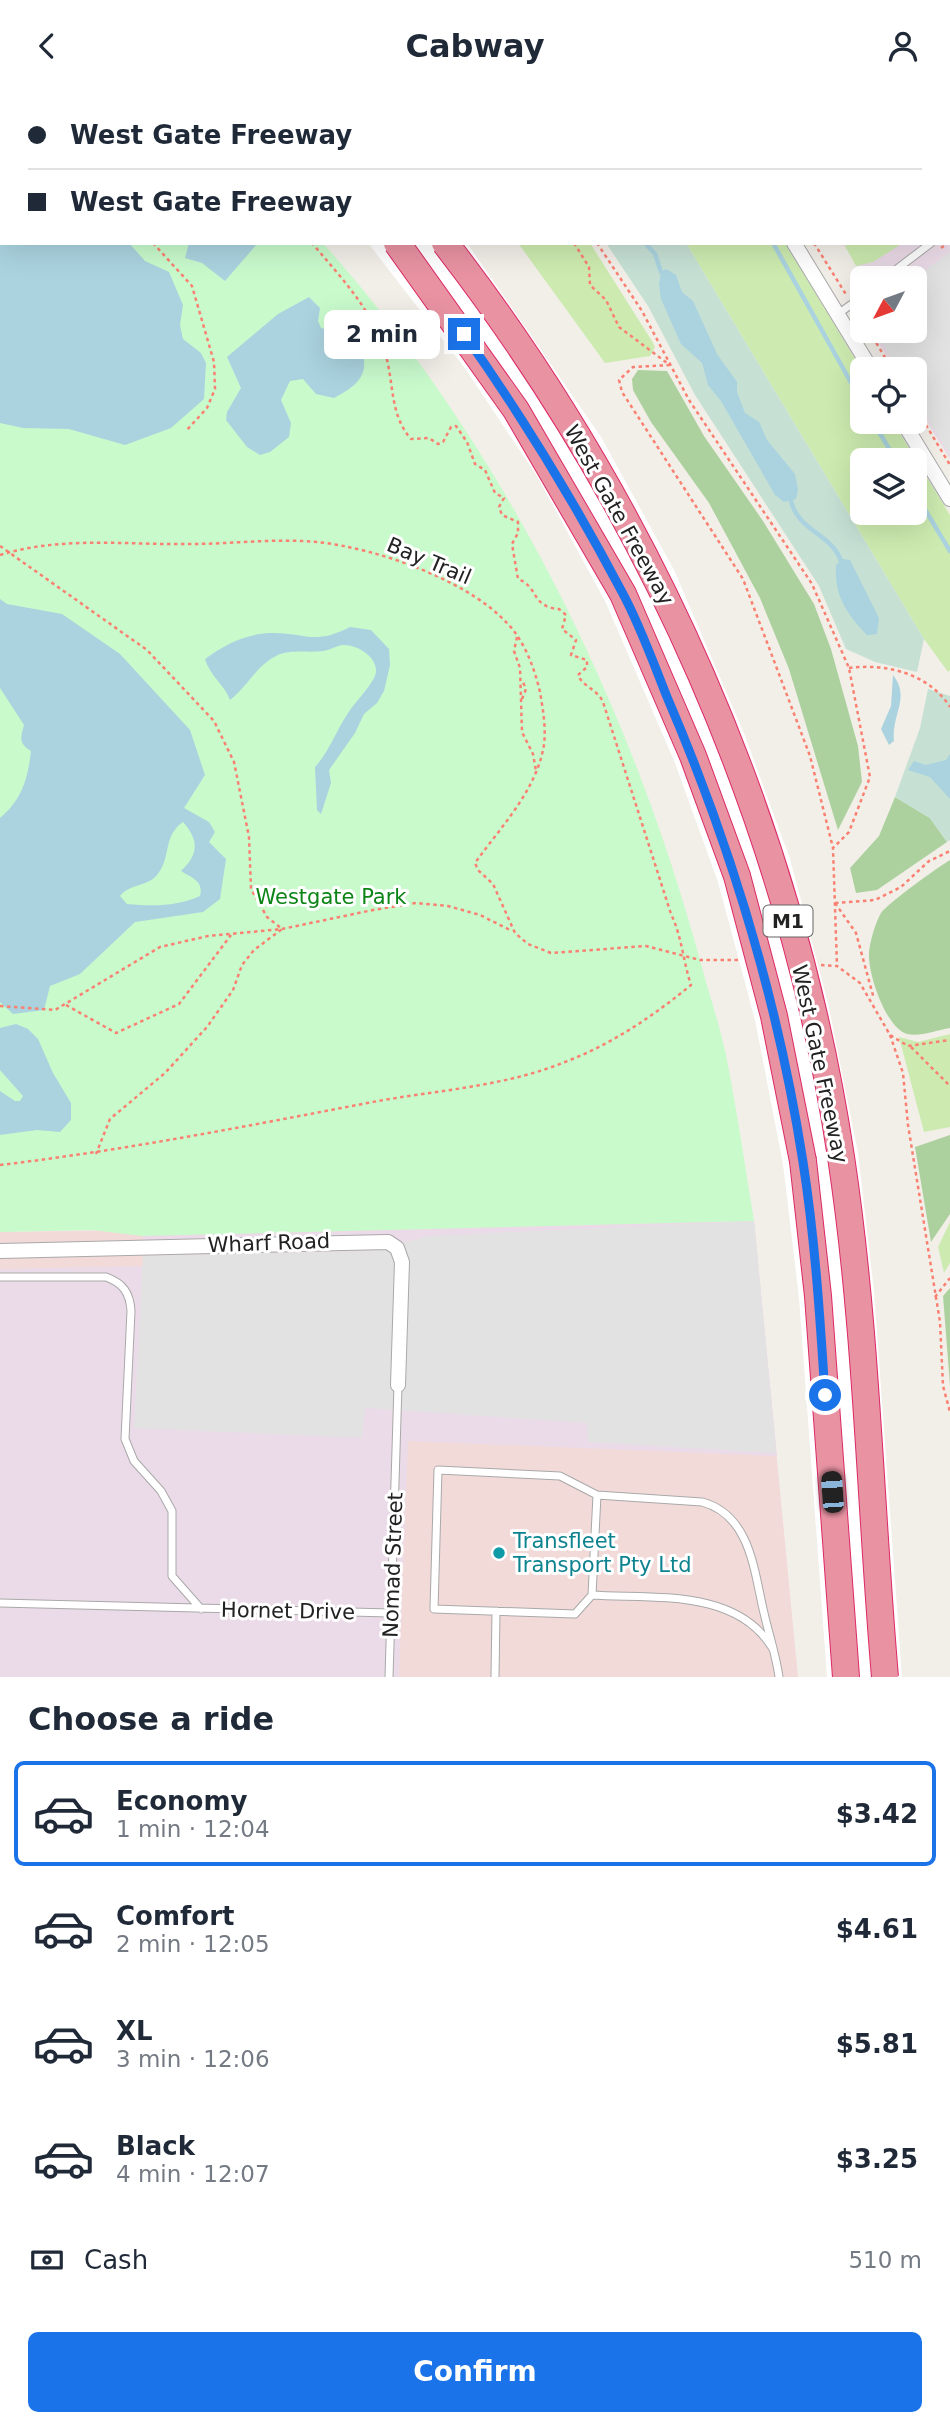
<!DOCTYPE html>
<html lang="en">
<head>
<meta charset="utf-8">
<style>
	body { margin:0; font-family:"DejaVu Sans",sans-serif; background:#f2f2f3; color:#1f2937; height:100vh; display:flex; flex-direction:column; font-size:26px; white-space:nowrap }
	* { box-sizing:border-box; margin:0 }
	p { font-size:23px; color:#747a83 }
	.icon { flex:none; width:38px; height:38px; fill:none; stroke:currentColor; stroke-width:2; stroke-linecap:round; stroke-linejoin:round }
	.map { position:relative; height:1586px; overflow:hidden }
	.panel { display:flex; flex-direction:column; background:#fff; flex:1 }
	.panel>* { flex:none }
	.banner { position:absolute; left:0px; top:0px; width:950px; height:154px; box-shadow:0 7px 28px #0002; display:grid; align-content:center; height:154px; padding:0 28px; background:#fff }
	.needle { width:46px; rotate:229deg }
	.buttons { position:absolute; left:850px; top:175px; display:grid; gap:14px }
	.buttons a { display:grid; place-items:center; width:77px; height:77px; border-radius:10px; background:#fff; box-shadow:0 7px 28px #0002; font-size:35px }
	.end { position:absolute; width:32px; height:32px; margin:-16px; border:9px solid #1a73e8; background:#fff; box-shadow:0 0 0 4px #fff }
	.from { border-radius:50% }
	.bubble { position:absolute; height:49px; border-radius:10px; background:#fff; box-shadow:0 7px 28px #0002; font-size:23px; font-weight:700; line-height:49px; text-align:center }
	.car { position:absolute; width:21px; height:42px; margin:-21px -10px; border-radius:9px; box-shadow:0 0 5px 2px #0007; background:linear-gradient(#222 24%,#8ab4d8 0 40%,#222 0 76%,#8ab4d8 0 86%,#222 0) }
	.banner b { display:flex; align-items:center; gap:24px; height:66px; font-size:26px }
	.banner b+b { border-top:2px solid #e0e1e3 }
	.banner i { width:18px; height:18px; background:#1f2937 }
	ul { padding:0; list-style:none }
	li { display:flex; align-items:center; gap:21px; height:105px; margin:0 14px 10px; padding:0 14px; border:4px solid transparent; border-radius:10px }
	li div { flex:1 }
	li b { display:block; font-size:26px }
	li em { font-style:normal; font-weight:700 }
	li.selected { border-color:#1a73e8 }
	li>.icon { width:63px; height:63px; stroke-width:1.5 }
	h2 { padding:0 28px; font-size:32px; line-height:84px }
	.pay { display:flex; align-items:center; gap:18px; height:77px; padding:0 28px; font-size:26px }
	.pay p { margin-inline-start:auto }
	.action { display:flex; gap:14px; margin-top:auto; padding:14px 28px }
	.action a { flex:1; height:80px; border-radius:10px; background:#1a73e8; color:#fff; font-size:28px; font-weight:700; line-height:80px; text-align:center }
	header { display:flex; justify-content:space-between; align-items:center; height:91px; padding:0 28px; background:#fff; font-size:32px; font-weight:700 }
	.map>svg:first-child { display:block }
	.commercial { fill:#f2dad9 }
	.industrial { fill:#ebdbe8 }
	.grass { fill:#cdebb0; fill-rule:evenodd }
	.forest { fill:#add19e }
	.wetland { fill:#c6e0d4 }
	.park { fill:#c8facc }
	.parking { fill:#e2e2e2 }
	.water { fill:#aad3df; fill-rule:evenodd }
	.pier { fill:#fff }
	.lines { fill:none; stroke-linecap:round; stroke-linejoin:round }
	.stream { stroke:#aad3df; stroke-width:4.5 }
	.service-casing { stroke:#a9a9a9; stroke-width:9 }
	.minor-casing { stroke:#a9a9a9; stroke-width:16 }
	.motorway-casing { stroke:#dc2a67; stroke-width:28 }
	.path { stroke:#fa8072; stroke-width:2.5; stroke-dasharray:3.5 3.5; stroke-linecap:butt }
	.service { stroke:#fff; stroke-width:7 }
	.minor { stroke:#fff; stroke-width:14 }
	.motorway { stroke:#e892a2; stroke-width:26 }
	.motorway-bridge-casing { stroke:#dc2a67; stroke-width:28; stroke-linecap:butt }
	.motorway-bridge { stroke:#e892a2; stroke-width:26 }
	.route { stroke:#1a73e8; stroke-width:9 }
	.culture-dot { fill:#0f9aa8; stroke:#fff; stroke-width:2.5 }
	.labels { text-anchor:middle; dominant-baseline:central; stroke-width:6; stroke-linejoin:round; paint-order:stroke }
	.shield { fill:#fff; stroke:#646464; stroke-width:2 }
	.shield-label { font-size:19px; font-weight:bold; fill:#222 }
	.street-label { font-size:21px; fill:#222; stroke:#fff }
	.park-label { font-size:21px; fill:#0c8416; stroke:#fff }
	.culture-label { font-size:21px; fill:#0d838f; stroke:#fff; text-anchor:start }
</style>
</head>
<body>
<header><svg class="icon" aria-label="back" viewBox="0 0 24 24"><path d="M15 5l-7 7 7 7"/></svg>Cabway<svg class="icon" aria-label="person" viewBox="0 0 24 24"><circle cx="12" cy="8" r="4"/><path d="M4 21q1-7 8-7t8 7"/></svg></header>
<div class="map">
<svg width="950" height="1586" viewBox="0 0 950 1586">
	<rect width="100%" height="100%" fill="#f2efe9"/>
	<!-- commercial -->
	<path class="commercial" d="M754 1130 798 1586H0V1141Z"/>
	<!-- industrial -->
	<path class="industrial" d="M725 0H950V368L915 312V278H895L874 245 875 240H915V187H864L845 155 830 152H948V2Z
		M754 1130 777 1365 408 1350 399 1586H0V1178L143 1175V1145Z"/>
	<!-- grass -->
	<path class="grass" d="M477 0H692L693 2H478Z
		M518 152H590L652 250 655 256 650 265 605 272Z
		M686 152H785L863 281V331H893L950 424V579L948 581 924 548ZM863 369H915V422H863Z
		M848 152H903L873 171 856 175 845 155Z
		M950 943V1036L924 1041 899 946 918 951Z
		M950 1131V1172L944 1182 938 1156Z"/>
	<!-- forest -->
	<path class="forest" d="M638 279 667 280 704 345 763 430 814 513 831 558 858 655 862 691 838 739 789 578 760 507 709 412 651 331 633 299 632 288Z
		M895 706 930 727 947 751 877 799 856 802 850 777 879 745Z
		M950 769V937C937 939 921 946 907 943 886 937 868 883 869 863 869 853 876 830 881 822 888 812 938 776 950 769Z
		M950 1044V1123L931 1151 915 1056Z
		M950 1197V1294L943 1205Z"/>
	<!-- wetland -->
	<path class="wetland" d="M606 152H686L924 548 917 581 875 571 846 558 819 495 695 304 648 215Z
		M928 598 950 605V749L947 751 930 727 895 706 920 637Z"/>
	<!-- park -->
	<path class="park" d="M0 0 182 2H2V152H323C503 354 629 609 700 869 708 900 719 932 726 964 737 1019 745 1075 754 1130L143 1145 92 1139 0 1141Z"/>
	<!-- parking -->
	<path class="parking" d="M950 161V364L915 308V278H897L876 240H915L914 187Z
		M754 1130 776 1362 588 1351 587 1332 365 1317 362 1347 134 1337 143 1165 373 1160 429 1145Z"/>
	<!-- water -->
	<path class="water" d="M0 76 2 152H129L145 170 169 181 183 214 180 234 183 248 201 262 206 272 204 308 171 337 125 354 69 338 23 337 0 332Z
		M189 152H257V153L225 190 202 172 185 167Z
		M666 178 676 184 682 201 693 210 717 263 737 291V301L745 322 759 331 767 349 795 383 798 399 796 408 784 411 775 404 721 310 708 294 702 272 681 253 661 208 659 193 661 181Z
		M309 206 320 217 318 230 321 237 342 242 360 255C372 283 357 295 334 307L316 303 303 288 290 290 281 309 291 332 289 346 270 361 260 364 247 356 226 329 227 321 241 297 227 266 278 223Z
		M843 468 850 469 879 527 877 543 867 544C847 523 834 505 836 474Z
		M0 508 7 513 62 523 120 563 190 639 205 684 184 717 209 731 215 741 209 751 226 768 220 808 203 821 135 831 80 883 50 895 44 919 13 923 0 911V727C22 709 28 687 31 660 19 652 20 648 24 634L0 597ZM183 731C200 750 198 764 181 780 192 787 204 790 200 805 176 816 152 815 127 813L120 805C131 792 147 796 157 784 172 766 162 746 183 731Z
		M350 536 371 539 389 558 390 574 384 600 377 612 364 623 355 642 329 679 331 692 321 723 317 719 315 676C329 661 336 640 348 622 356 610 367 600 374 587 383 570 360 554 344 554 337 554 330 559 323 560 309 562 289 558 276 565 256 575 247 596 230 609 224 593 210 585 205 568 224 554 245 543 270 542 305 541 313 555 350 536Z
		M893 584C911 607 891 624 894 650L889 654 881 638 891 615Z
		M950 663V708L930 686 908 679 914 670 926 674 946 669Z
		M16 933 28 938 38 948 53 982 71 1012V1029L60 1041 37 1039 0 1044V1000L15 1010H20L23 1005 0 979V937Z"/>
	<!-- pier -->
	<path class="pier" d="M368 152H467L601 346 674 479 745 645 790 768 828 912 858 1062 874 1200 902 1586H827L799 1207 783 1073 755 929 718 791 675 672 606 512 537 385 464 276Z"/>
	<g class="lines">
		<!-- stream -->
		<path class="stream" d="M557 0 558 2
			M773 152 863 313
			M646 153 655 163 661 181
			M873 331 896 369
			M915 402 950 460
			M791 410C798 440 832 443 841 470"/>
		<defs>
			<path id="service" d="M948 59 950 58
				M948 139 950 137
				M885 187 931 152
				M838 223 863 205
				M0 1186H106C123 1192 130 1202 131 1220L125 1348 134 1370 161 1400 172 1420V1485L201 1518
				M592 1504 575 1523 434 1518 438 1379 560 1385 597 1404
				M0 1512 390 1522
				M773 1558C737 1497 653 1508 592 1504L597 1404 702 1411C751 1424 754 1481 764 1522 769 1544 776 1564 779 1586
				M389 1586 398 1294
				M495 1586 496 1520"/>
			<path id="minor" d="M702 0 703 2
				M794 152 871 278
				M903 331 950 408
				M0 1160 388 1151 397 1157 402 1171 398 1294"/>
			<path id="motorway" d="M260 0 262 2
				M314 0 315 2
				M803 1070 818 1205 846 1586"/>
		</defs>
		<!-- service casing -->
		<use href="#service" class="service-casing"/>
		<!-- minor casing -->
		<use href="#minor" class="minor-casing"/>
		<!-- motorway casing -->
		<use href="#motorway" class="motorway-casing"/>
		<!-- path -->
		<path class="path" d="M169 0 170 2
			M468 0 469 2
			M721 0 723 2
			M113 2 117 0
			M153 152 192 195 214 271 215 298 207 317 186 340
			M574 152 589 176 590 194 606 209 619 236 667 272
			M597 152 642 220 689 309 812 493 849 577 870 686 849 741 833 757 837 875
			M814 152 847 205
			M941 157 948 152
			M863 223V229
			M869 240 892 278
			M670 274 633 276 619 289 622 301 743 488 810 665 833 757
			M915 316 950 374
			M0 455 147 559 214 630 234 671 249 746 251 798 267 826 282 838 254 859 242 874 233 899 207 936 165 982 110 1028 96 1063
			M0 464C61 445 127 454 190 453 232 453 275 447 317 451 377 457 480 492 516 543 528 560 535 580 540 601 543 619 547 641 543 659 534 702 500 737 475 772L478 779 493 793 515 842 528 853 551 862 646 855 700 869H738
			M517 546 514 560 520 577 522 641 533 663 536 680
			M849 577C887 572 929 583 950 616
			M522 608 526 598 522 589
			M835 812 875 809 901 796 929 770 950 760
			M835 812 856 842 874 908
			M821 874 837 875 860 892 890 944 908 955 950 949
			M66 914 116 942 179 913 231 844
			M0 915 55 919 160 856 208 845 282 838 373 819 416 812 448 815 480 824 512 840
			M890 944 903 982 908 1034 940 1231 943 1295 950 1321
			M911 956 950 995
			M0 1074C127 1059 252 1034 378 1010 440 999 506 995 565 971 612 953 652 926 691 894 683 870 682 846 671 823L603 611C597 598 583 596 578 584L587 576V569L571 564 576 549 562 538 566 524 559 518C531 516 539 496 518 488L512 453 518 442V431L502 424 499 416 504 407 495 402 485 379 475 373 467 351 456 335 451 336 443 351 438 353 429 347 411 348C390 324 394 294 386 265 373 219 342 188 312 152
			M935 1206 950 1187"/>
		<!-- service -->
		<use href="#service" class="service"/>
		<!-- minor -->
		<use href="#minor" class="minor"/>
		<!-- motorway -->
		<use href="#motorway" class="motorway"/>
		<defs>
			<path id="motorway-bridge" d="M397 152 516 319 623 503 693 665 737 785 774 925 803 1070
				M445 152C650 417 791 734 841 1066 867 1237 870 1413 885 1586"/>
		</defs>
		<!-- motorway-bridge casing -->
		<use href="#motorway-bridge" class="motorway-bridge-casing"/>
		<!-- motorway-bridge -->
		<use href="#motorway-bridge" class="motorway-bridge"/>
	</g>
	<g class="lines">
		<!-- route -->
		<path class="route" d="M464 243C522 325 575 412 622 501 640 534 653 571 667 606 731 755 778 910 803 1071 815 1148 820 1226 825 1304"/>
	</g>
	<!-- markers -->
	<circle class="culture-dot" cx="499" cy="1462" r="7"/>
	<g class="labels">
		<!-- shield labels -->
		<rect class="shield" x="763.5" y="814.5" width="49" height="31" rx="5"/>
		<g class="shield-label">
			<text x="788" y="830">M1</text>
		</g>
		<!-- street labels -->
		<g class="street-label">
			<text transform="translate(619 424) rotate(61)">West Gate Freeway</text>
			<text transform="translate(429 470) rotate(23)">Bay Trail</text>
			<text transform="translate(820 973) rotate(78)">West Gate Freeway</text>
			<text transform="translate(269 1152) rotate(-2)">Wharf Road</text>
			<text transform="translate(393 1474) rotate(-88)">Nomad Street</text>
			<text transform="translate(288 1520) rotate(1)">Hornet Drive</text>
		</g>
		<!-- park labels -->
		<g class="park-label">
			<text x="331" y="806">Westgate Park</text>
		</g>
		<!-- culture labels -->
		<g class="culture-label">
			<text x="513" y="1450">Transfleet<tspan x="513" dy="24">Transport Pty Ltd</tspan></text>
		</g>
	</g>
</svg>
<div class="buttons">
<a><svg class="needle" viewBox="-14 -14 28 28"><path d="M0-13l5 13h-10z" fill="#e53935"/><path d="M0 13l5-13h-10z" fill="#747a83"/></svg></a>
<a><svg class="icon" aria-label="locate" viewBox="0 0 24 24"><circle cx="12" cy="12" r="6"/><path d="M12 2v4M12 18v4M2 12h4M18 12h4"/></svg></a>
<a><svg class="icon" aria-label="layers" viewBox="0 0 24 24"><path d="M12 4l9 5-9 5-9-5zM3 14l9 5 9-5"/></svg></a>
</div>
<i class="end from" style="left:825px;top:1304px"></i>
<i class="end" style="left:464px;top:243px"></i>
<div class="bubble" style="left:324px;top:219px;width:116px">2 min</div>
<i class="car" style="left:832px;top:1401px;rotate:356deg"></i>
<div class="banner">
<b><i class="from"></i>West Gate Freeway</b>
<b><i></i>West Gate Freeway</b>
</div>
</div>
<section class="panel">
<h2>Choose a ride</h2>
<ul>
<li class="selected"><svg class="icon" aria-label="car" viewBox="0 0 24 24"><path d="M5 17H2v-5l4-1 3-4h7l3 4 3 1v5h-3M9 17h6M6 11h13"/><circle cx="7" cy="17" r="2"/><circle cx="17" cy="17" r="2"/></svg><div><b>Economy</b><p>1 min · 12:04</p></div><em>$3.42</em></li>
<li><svg class="icon" aria-label="car" viewBox="0 0 24 24"><path d="M5 17H2v-5l4-1 3-4h7l3 4 3 1v5h-3M9 17h6M6 11h13"/><circle cx="7" cy="17" r="2"/><circle cx="17" cy="17" r="2"/></svg><div><b>Comfort</b><p>2 min · 12:05</p></div><em>$4.61</em></li>
<li><svg class="icon" aria-label="car" viewBox="0 0 24 24"><path d="M5 17H2v-5l4-1 3-4h7l3 4 3 1v5h-3M9 17h6M6 11h13"/><circle cx="7" cy="17" r="2"/><circle cx="17" cy="17" r="2"/></svg><div><b>XL</b><p>3 min · 12:06</p></div><em>$5.81</em></li>
<li><svg class="icon" aria-label="car" viewBox="0 0 24 24"><path d="M5 17H2v-5l4-1 3-4h7l3 4 3 1v5h-3M9 17h6M6 11h13"/><circle cx="7" cy="17" r="2"/><circle cx="17" cy="17" r="2"/></svg><div><b>Black</b><p>4 min · 12:07</p></div><em>$3.25</em></li>
</ul>
<div class="pay"><svg class="icon" aria-label="cash" viewBox="0 0 24 24"><path d="M3 7h18v10H3z"/><circle cx="12" cy="12" r="2"/></svg>Cash<p>510 m</p></div>
<div class="action"><a>Confirm</a></div>
</section>
</body>
</html>
